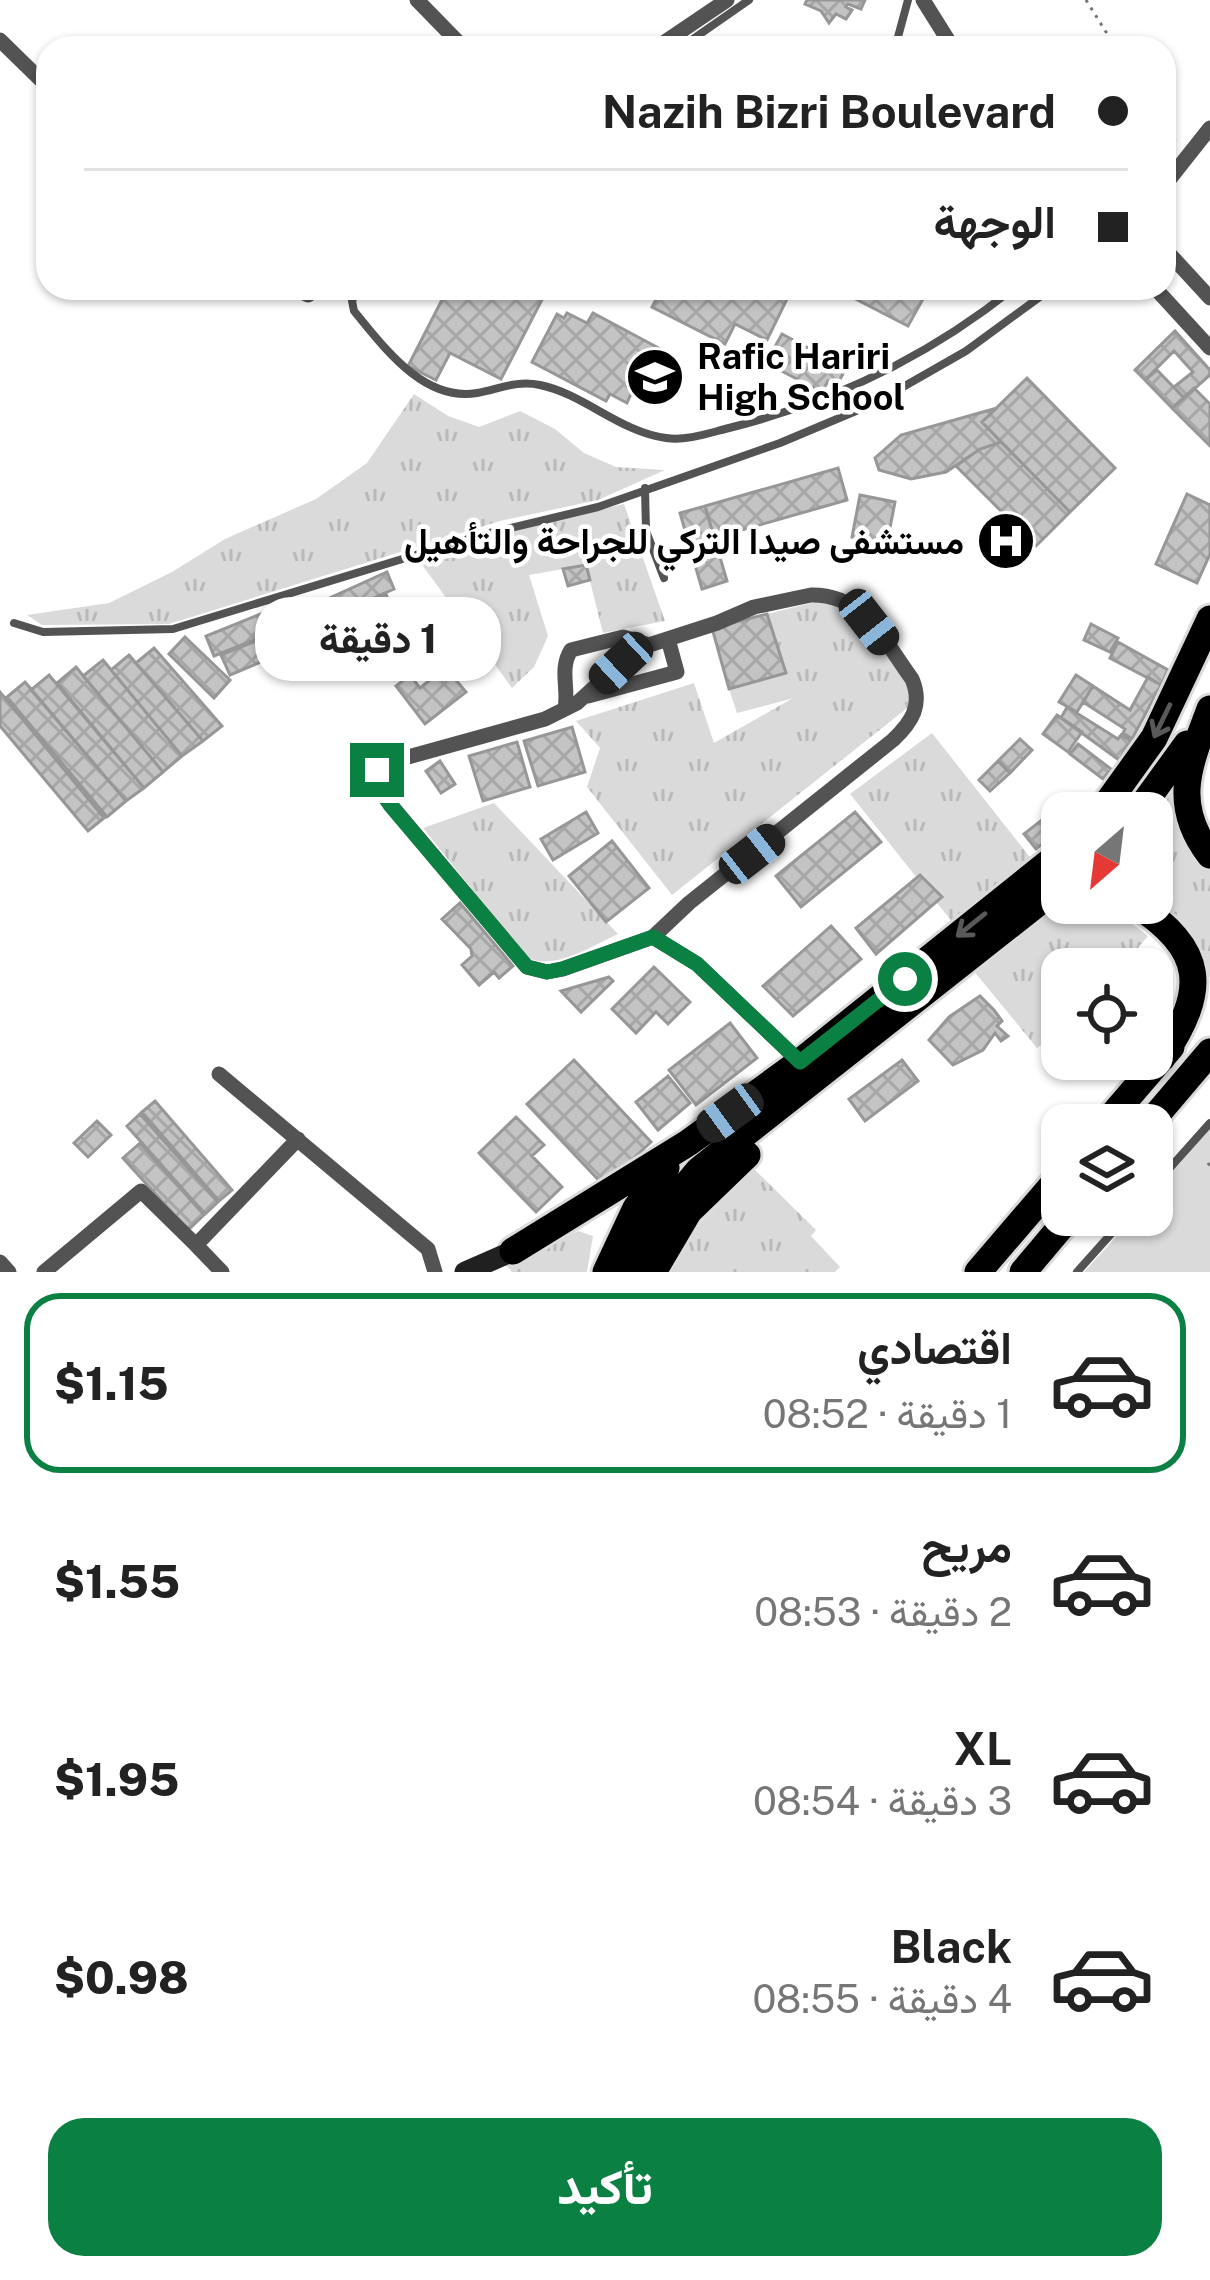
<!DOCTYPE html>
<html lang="ar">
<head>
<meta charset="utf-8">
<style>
	body { margin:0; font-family:"Public Sans",Vazirmatn,sans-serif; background:#f2f2f2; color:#222; direction:rtl; height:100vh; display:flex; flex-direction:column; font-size:45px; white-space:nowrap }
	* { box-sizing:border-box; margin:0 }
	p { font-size:39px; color:#767676 }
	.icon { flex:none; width:66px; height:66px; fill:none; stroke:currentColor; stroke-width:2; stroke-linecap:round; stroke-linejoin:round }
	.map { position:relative; height:1272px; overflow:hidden; direction:ltr }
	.drawer { display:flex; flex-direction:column; background:#fff; flex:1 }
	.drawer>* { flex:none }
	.top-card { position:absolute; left:36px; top:36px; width:1140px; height:264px; border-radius:36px; box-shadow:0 3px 9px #0004; direction:rtl; display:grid; align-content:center; height:264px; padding:0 48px; background:#fff }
	.needle { width:78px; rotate:208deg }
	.fabs { position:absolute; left:1041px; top:792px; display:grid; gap:24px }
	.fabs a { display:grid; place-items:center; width:132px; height:132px; border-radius:24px; background:#fff; box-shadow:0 3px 9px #0004; font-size:60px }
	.end { position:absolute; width:54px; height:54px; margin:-27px; border:15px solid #0b8043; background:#fff; box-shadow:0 0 0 6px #fff }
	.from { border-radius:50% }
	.bubble { position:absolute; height:84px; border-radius:36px; background:#fff; box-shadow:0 3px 9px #0004; font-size:39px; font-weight:800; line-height:84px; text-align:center; direction:rtl }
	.car { position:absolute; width:36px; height:72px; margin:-36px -18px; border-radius:15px; box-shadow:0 0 9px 3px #0007; background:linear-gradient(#222 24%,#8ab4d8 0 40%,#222 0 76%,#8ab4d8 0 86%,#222 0) }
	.top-card b { display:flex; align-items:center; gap:42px; height:114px; font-size:45px }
	.top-card b+b { border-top:3px solid #e0e0e0 }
	.top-card i { width:30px; height:30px; background:#222 }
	ul { padding:21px 0 0; list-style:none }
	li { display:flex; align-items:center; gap:36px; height:180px; margin:0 24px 18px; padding:0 24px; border:6px solid transparent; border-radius:36px }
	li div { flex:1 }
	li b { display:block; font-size:45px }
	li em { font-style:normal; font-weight:800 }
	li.active { border-color:#0b8043 }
	li>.icon { width:108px; height:108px; stroke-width:1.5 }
	.cta { display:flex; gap:24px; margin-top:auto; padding:24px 48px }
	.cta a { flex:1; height:138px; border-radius:36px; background:#0b8043; color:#fff; font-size:48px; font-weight:800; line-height:138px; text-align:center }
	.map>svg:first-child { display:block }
	.grass { fill:url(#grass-tufts) }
	.garden { fill:#dadada }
	.building { fill:url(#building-cross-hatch); stroke:#979797; stroke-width:3 }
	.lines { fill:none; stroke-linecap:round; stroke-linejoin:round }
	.highway-casing { stroke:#dbdbdb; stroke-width:33 }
	.path { stroke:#757575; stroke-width:3; stroke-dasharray:3 6; stroke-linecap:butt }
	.lane { stroke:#535353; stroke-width:8 }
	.street { stroke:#535353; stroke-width:15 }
	.secondary { stroke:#202020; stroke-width:21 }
	.highway { stroke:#000; stroke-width:27 }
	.oneway { stroke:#595959 }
	.route { stroke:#0b8043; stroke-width:15 }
	.labels { text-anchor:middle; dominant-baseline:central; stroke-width:9; stroke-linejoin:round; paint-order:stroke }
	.poi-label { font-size:36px; font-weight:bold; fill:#000; stroke:#fff; text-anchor:start }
</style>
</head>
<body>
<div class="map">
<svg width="1210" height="1272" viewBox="0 0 1210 1272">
	<defs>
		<pattern id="grass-tufts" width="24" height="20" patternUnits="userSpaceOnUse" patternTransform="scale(3)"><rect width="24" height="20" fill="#dadada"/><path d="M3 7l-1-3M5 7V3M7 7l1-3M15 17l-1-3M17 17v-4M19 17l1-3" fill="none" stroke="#b9b9b9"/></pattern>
		<pattern id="building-cross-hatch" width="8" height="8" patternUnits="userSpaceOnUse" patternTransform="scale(3)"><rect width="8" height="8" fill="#c3c3c3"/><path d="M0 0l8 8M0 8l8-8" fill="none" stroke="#a6a6a6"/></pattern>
	</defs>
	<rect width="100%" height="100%" fill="#fff"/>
	<!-- grass -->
	<path class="grass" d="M414 394 448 416 479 427 520 411 555 429 584 453 616 467 665 470 598 500 500 521 169 624 42 625 27 615 109 603 172 572 225 539 316 499 367 463Z
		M624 504 665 621 603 633 586 565 529 575 548 636 534 667 512 688 420 562 493 535Z
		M823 600 853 610 908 682 911 705 672 895 587 787 600 748 576 721 694 683 714 743 793 698 767 614Z
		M932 733 1033 861 953 923 850 794Z
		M1175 787C1173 816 1190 849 1210 871V976L1205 982 1152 903V817Z
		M494 803 618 934C593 945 554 972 526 957L423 828Z
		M1062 901 1107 903 1148 936 1120 969H1062V1030L1037 1048 973 970Z
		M754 1169 816 1230 811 1236 840 1267 835 1272H665L682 1242Z
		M578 1231 593 1236 587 1272H512L506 1265Z"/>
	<!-- garden -->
	<path class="garden" d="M786 673 794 698 737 713 729 689Z
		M1210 1128V1272H1084L1136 1215H1152V1196Z"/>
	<!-- building -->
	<path class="building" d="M807 0H865L861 9 848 4 846 7 852 10 846 19 836 14 829 23 821 11 805 4Z
		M448 288H548L501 379 450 353 436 380 408 366Z
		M662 288H770L788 297 767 340 735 324 725 344 652 307Z
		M846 288H929L908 326 844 293Z
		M567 313 587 323 593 313 668 353 643 400 631 394 627 403 610 394 606 401 532 362 557 314 564 318Z
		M1175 331 1210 370V375L1184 398 1174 387 1193 372 1174 351 1145 380 1135 370Z
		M782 334 846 368 837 385 828 381 822 392 766 363Z
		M1157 370 1184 398 1172 408 1145 380Z
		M1027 378 1115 468 1070 512 982 422Z
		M1194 388 1210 404V446L1172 408Z
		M997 408 982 422 1001 442 980 449 946 472 911 479 879 470 875 458 901 435Z
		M1001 442 1070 512 1036 546 956 466 980 449Z
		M838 468 847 500 714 538 705 506Z
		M1187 494 1210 505V554L1197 583 1156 564Z
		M860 495 895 502 887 543 852 537Z
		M705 506 727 581 702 589 680 513Z
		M586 565 590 580 568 586 563 569Z
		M387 572 394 589 319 622 312 606Z
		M386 594 392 609 322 639 315 624Z
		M298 599 306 619 214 656 206 636Z
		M400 607 429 638 396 668 367 637Z
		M767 614 786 673 729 689 712 628Z
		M308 620 316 639 230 675 221 655Z
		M1091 624 1118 638 1110 652 1084 640Z
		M185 637 230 680 214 698 169 654Z
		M1118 642 1168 670 1161 685 1110 658Z
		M154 648 222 726 203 741 136 663Z
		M434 654 466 692 425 724 396 686 410 675 420 688 430 680 419 666Z
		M129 655 203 741 182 756 111 670Z
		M103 660 182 756 163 772 83 676Z
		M76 667 163 772 144 788 57 683Z
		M49 675 144 788 126 801 31 690Z
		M1076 675 1093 686 1077 712 1059 702Z
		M1148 677 1161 685 1132 739 1123 733 1125 729 1083 702 1093 686 1130 710Z
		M25 682 126 801 107 817 7 697Z
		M0 692 104 818 88 831 0 726Z
		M1067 707 1118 739 1121 735 1131 741 1119 760 1061 718Z
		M1057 715 1082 732 1068 752 1043 734Z
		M572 727 585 772 538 786 524 741Z
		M1020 739 1032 750 1010 773 998 761Z
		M517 742 530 787 483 801 469 756Z
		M1078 744 1111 769 1103 779 1070 754Z
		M440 761 455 784 441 793 426 771Z
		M998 761 1010 773 990 791 979 780Z
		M586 812 598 833 553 860 541 839Z
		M855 812 881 842 801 907 776 876Z
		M1043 819 1055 834 1036 849 1024 834Z
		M612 841 649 888 606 922 569 876Z
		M920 875 942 897 876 954 856 928Z
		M460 903 513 966 499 978 494 972 479 985 462 965 472 956 471 949 442 919Z
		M831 926 861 959 793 1016 763 986Z
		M654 967 690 1002 668 1024 656 1012 636 1033 612 1009Z
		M609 977 613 981 581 1012 561 991Z
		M980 996 994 1010 1002 1021 997 1026 1008 1036 1001 1041 995 1033 983 1050 953 1065 929 1040 949 1017Z
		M730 1023 757 1058 696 1105 669 1070Z
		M574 1060 651 1142 604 1186 527 1104Z
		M902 1060 918 1081 865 1121 849 1099Z
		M668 1076 690 1103 658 1130 636 1102Z
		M155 1101 232 1190 219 1201 142 1112Z
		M140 1114 218 1202 205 1214 127 1126Z
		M516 1117 544 1145 532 1156 562 1187 536 1212 479 1153Z
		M97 1121 111 1135 88 1157 74 1143Z
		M140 1143 204 1215 188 1230 123 1158Z"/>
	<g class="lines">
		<defs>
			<path id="highway" d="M1210 709C1190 763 1170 803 1210 855
				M1100 813 1154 738 1210 619
				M1137 813 1187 744
				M1134 903C1206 950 1208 989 1162 1058
				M1104 1125 1171 1047
				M1148 1125 1210 1052
				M513 1251 688 1143 800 1062 1062 852
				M606 1272 636 1208 666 1168
				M632 1272 653 1225 699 1170 1062 884
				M653 1272 689 1211 747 1155
				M978 1272 1062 1174
				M1023 1272 1071 1215"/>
		</defs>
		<!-- highway casing -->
		<use href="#highway" class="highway-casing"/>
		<!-- path -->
		<path class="path" d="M1086 0 1116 48
			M1164 124 1176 143
			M1208 1163 1210 1166
			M1151 1227 1154 1230"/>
		<!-- lane -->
		<path class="lane" d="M680 48 749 0
			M895 48 908 0
			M358 288 352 301 354 311C384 347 423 402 477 393 499 389 517 380 540 385 584 394 620 432 666 438 687 441 709 433 729 428 835 402 929 356 1014 288
			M645 488 646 531 664 578
			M14 623 43 632 173 629 481 535 598 507 780 443 875 403 966 351 1052 288
			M1152 1188 1210 1123
			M1077 1272 1128 1215"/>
		<!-- street -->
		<path class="street" d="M417 0 460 44
			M923 0 953 48
			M0 40 48 87
			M656 48 727 0
			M1164 186 1210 128
			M1164 248 1210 298
			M293 288 308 295 319 288
			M1155 288 1210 348
			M811 595C864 594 884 641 912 679 923 705 912 722 893 740L689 903 653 937 563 969 547 972 527 967 380 792 377 770 390 762 545 719 577 703 621 663 649 645 717 623 754 607Z
			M588 696 677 672 668 639
			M565 709C569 688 559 669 571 650L623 637 649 645
			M653 937 697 964 800 1062
			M219 1074 428 1249 435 1272
			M196 1245 222 1272
			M0 1262 9 1272
			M44 1272 141 1191 196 1245 298 1139"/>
		<!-- secondary -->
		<path class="secondary" d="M465 1272 513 1251"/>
		<!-- highway -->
		<use href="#highway" class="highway"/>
	</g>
	<!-- one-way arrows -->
	<defs><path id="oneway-shaft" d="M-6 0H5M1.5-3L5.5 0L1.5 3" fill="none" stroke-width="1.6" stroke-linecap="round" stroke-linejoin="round" transform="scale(3)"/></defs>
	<g class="oneway">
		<use href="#oneway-shaft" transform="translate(1162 721) rotate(116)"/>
		<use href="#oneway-shaft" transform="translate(971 925) rotate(141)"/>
	</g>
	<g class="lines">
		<!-- route -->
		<path class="route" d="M377 770V783L390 805 527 967 547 972 562 969 653 937 697 964 800 1062 905 979"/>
	</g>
	<!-- icons -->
	<defs>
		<symbol id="school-disc" viewBox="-11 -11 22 22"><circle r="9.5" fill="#000" stroke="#fff"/><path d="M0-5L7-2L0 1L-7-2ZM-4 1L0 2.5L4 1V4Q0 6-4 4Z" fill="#fff"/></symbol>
		<symbol id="hospital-disc" viewBox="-11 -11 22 22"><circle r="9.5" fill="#000" stroke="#fff"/><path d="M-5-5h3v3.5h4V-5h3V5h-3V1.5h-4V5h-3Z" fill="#fff"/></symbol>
	</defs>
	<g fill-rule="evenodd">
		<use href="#school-disc" x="622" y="344" width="66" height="66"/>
		<use href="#hospital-disc" x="973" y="508" width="66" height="66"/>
	</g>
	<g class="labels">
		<!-- poi labels -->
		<g class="poi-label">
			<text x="697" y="356">Rafic Hariri<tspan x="697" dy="41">High School</tspan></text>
			<text x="964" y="541" text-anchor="end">مستشفى صيدا التركي للجراحة والتأهيل</text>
		</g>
	</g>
</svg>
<div class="fabs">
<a><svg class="needle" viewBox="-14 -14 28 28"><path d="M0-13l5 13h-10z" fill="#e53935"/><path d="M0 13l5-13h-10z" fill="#767676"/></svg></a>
<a><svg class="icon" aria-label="locate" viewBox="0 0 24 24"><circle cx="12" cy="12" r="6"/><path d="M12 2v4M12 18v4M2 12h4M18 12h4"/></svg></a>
<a><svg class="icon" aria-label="layers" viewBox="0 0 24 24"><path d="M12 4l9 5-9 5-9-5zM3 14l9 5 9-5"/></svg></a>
</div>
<i class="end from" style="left:905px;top:979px"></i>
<i class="end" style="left:377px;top:770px"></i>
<div class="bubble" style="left:255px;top:597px;width:246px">1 دقيقة</div>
<i class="car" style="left:869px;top:622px;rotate:142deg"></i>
<i class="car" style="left:621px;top:663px;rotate:227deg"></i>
<i class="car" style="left:752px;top:854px;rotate:52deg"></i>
<i class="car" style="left:730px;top:1113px;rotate:234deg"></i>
<div class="top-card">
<b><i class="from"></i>Nazih Bizri Boulevard</b>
<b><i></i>الوجهة</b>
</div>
</div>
<section class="drawer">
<ul>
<li class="active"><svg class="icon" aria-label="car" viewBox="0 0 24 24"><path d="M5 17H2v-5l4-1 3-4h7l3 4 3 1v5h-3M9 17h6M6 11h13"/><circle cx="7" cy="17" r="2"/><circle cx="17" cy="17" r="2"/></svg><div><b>اقتصادي</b><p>1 دقيقة · 08:52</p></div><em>$1.15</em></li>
<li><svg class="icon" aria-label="car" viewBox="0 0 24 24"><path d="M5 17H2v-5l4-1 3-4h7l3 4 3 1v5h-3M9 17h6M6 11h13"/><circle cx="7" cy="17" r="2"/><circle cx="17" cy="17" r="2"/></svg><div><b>مريح</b><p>2 دقيقة · 08:53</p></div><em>$1.55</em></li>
<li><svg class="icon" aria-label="car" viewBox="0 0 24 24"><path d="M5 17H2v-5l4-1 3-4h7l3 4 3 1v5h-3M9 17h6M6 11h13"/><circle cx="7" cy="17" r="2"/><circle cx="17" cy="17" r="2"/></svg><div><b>XL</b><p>3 دقيقة · 08:54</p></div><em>$1.95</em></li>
<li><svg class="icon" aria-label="car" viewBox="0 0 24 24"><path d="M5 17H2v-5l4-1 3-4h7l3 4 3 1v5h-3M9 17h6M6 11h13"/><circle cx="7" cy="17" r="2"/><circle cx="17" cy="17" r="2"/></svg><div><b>Black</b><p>4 دقيقة · 08:55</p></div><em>$0.98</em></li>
</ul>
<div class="cta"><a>تأكيد</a></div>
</section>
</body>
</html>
